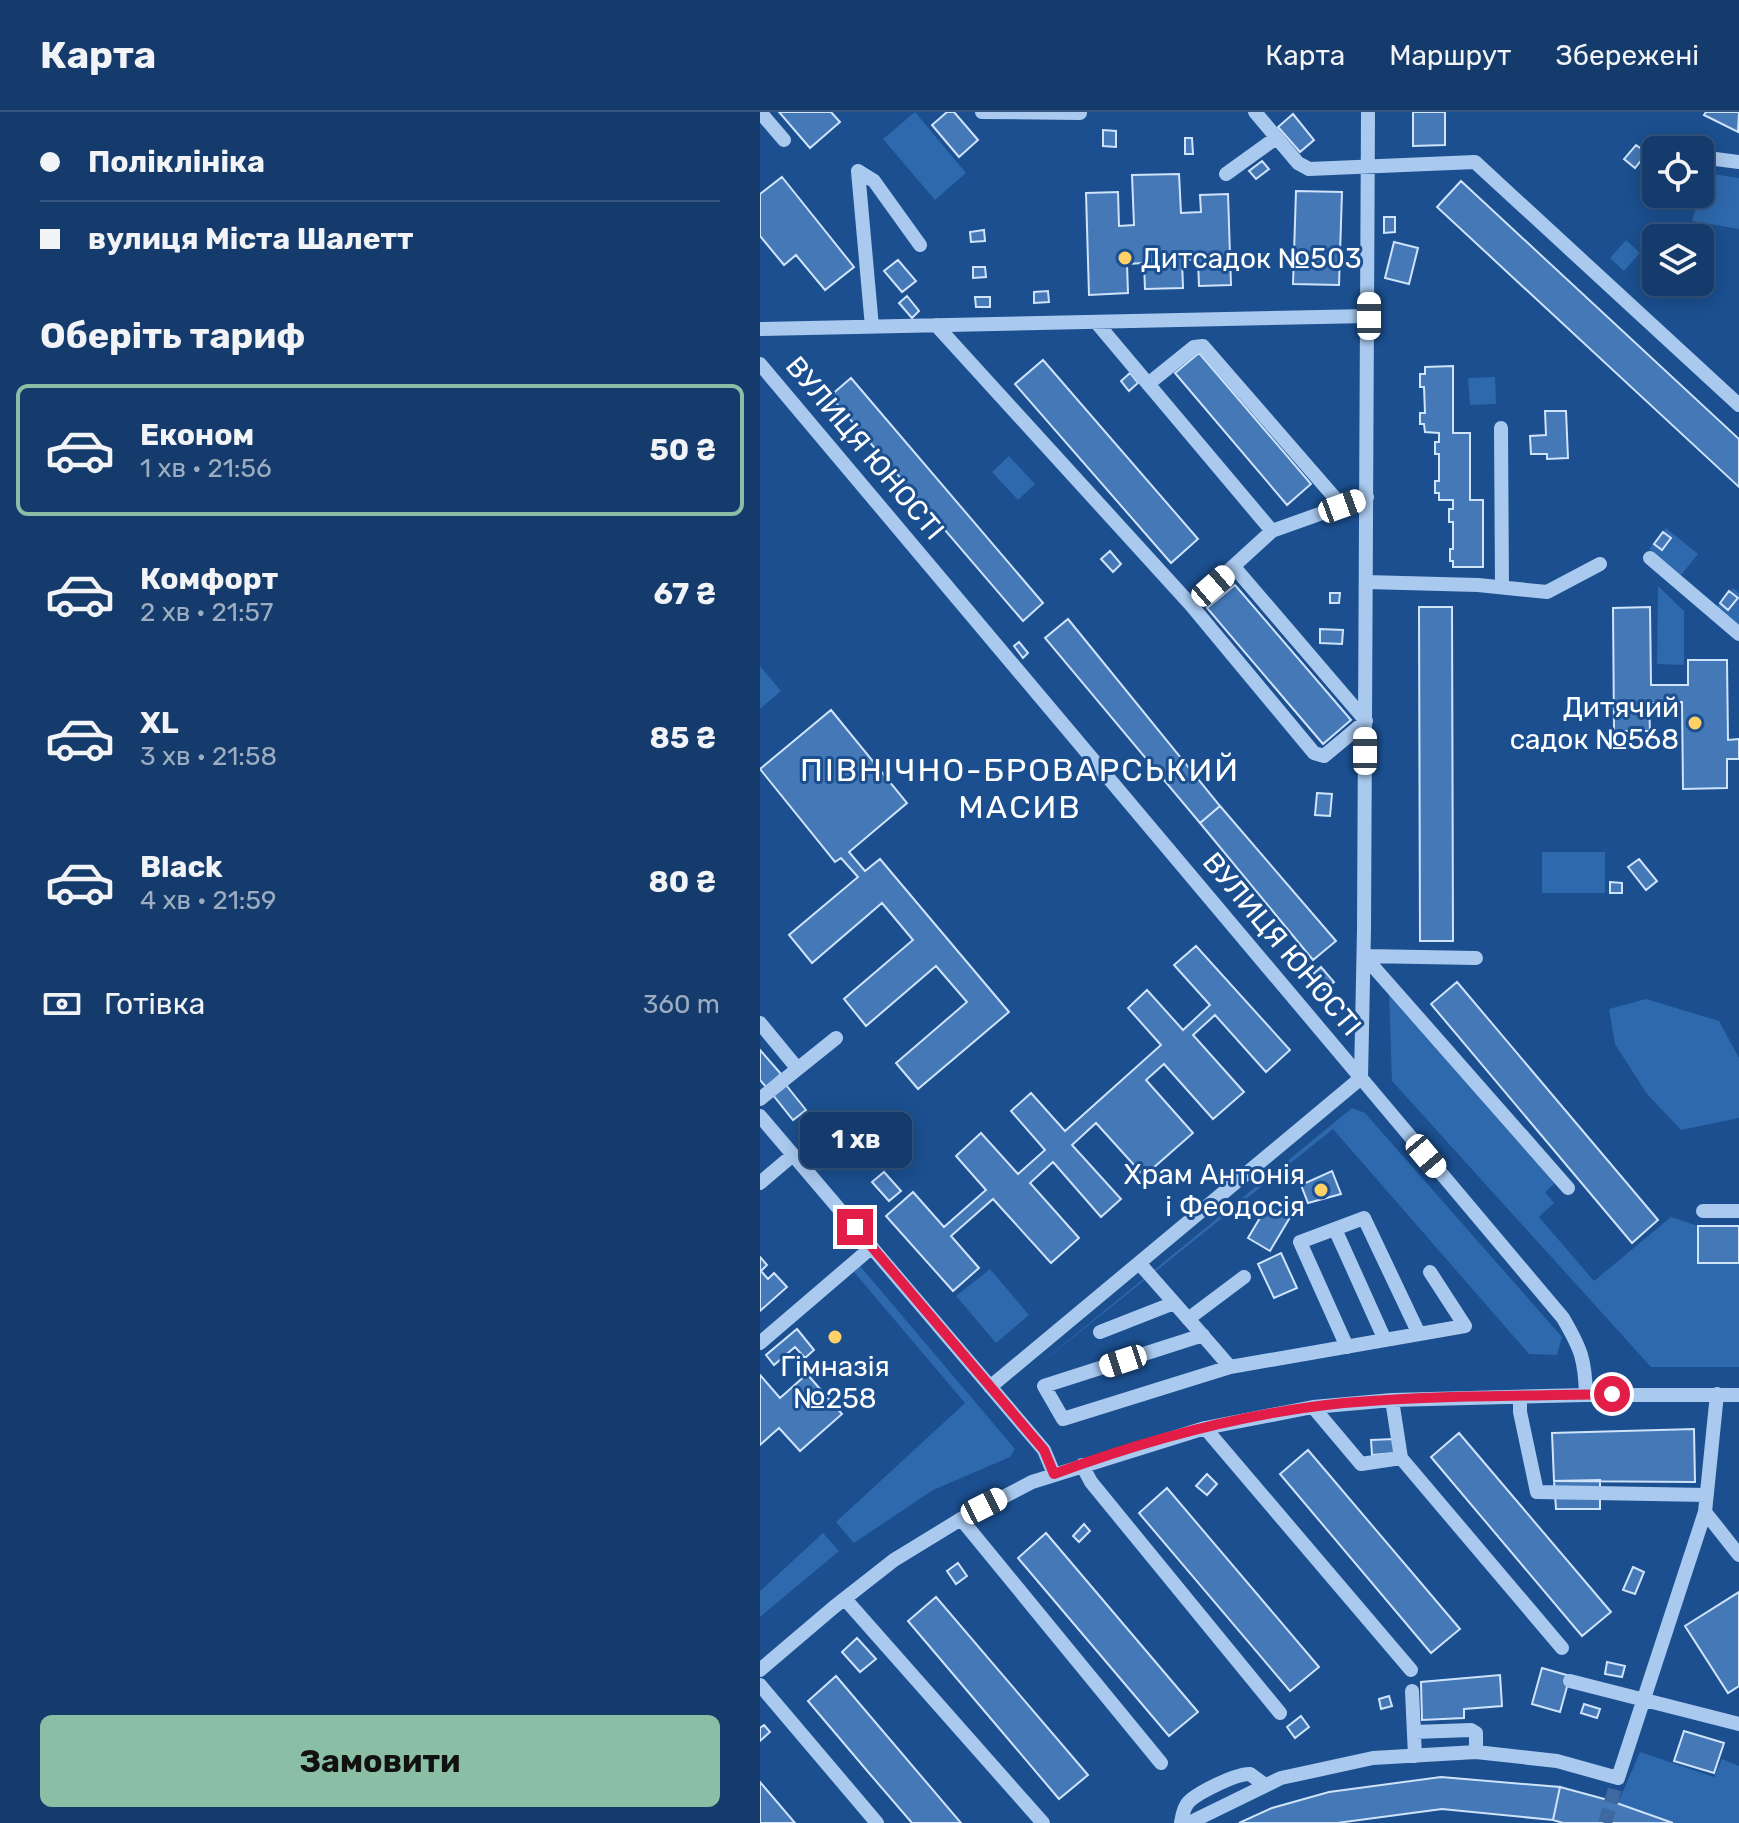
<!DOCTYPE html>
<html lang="uk">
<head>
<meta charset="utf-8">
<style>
	body { margin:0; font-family:Rubik,sans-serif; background:#1d4271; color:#f1f3f6; height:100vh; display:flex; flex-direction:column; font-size:30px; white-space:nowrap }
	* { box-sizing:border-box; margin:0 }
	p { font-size:26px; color:#9dadc1 }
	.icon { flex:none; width:44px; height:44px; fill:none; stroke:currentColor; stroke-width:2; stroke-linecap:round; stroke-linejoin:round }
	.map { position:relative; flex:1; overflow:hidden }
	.drawer { display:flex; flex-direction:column; background:#143b6b; width:760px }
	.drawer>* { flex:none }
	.banner { display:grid; align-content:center; height:176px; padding:0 40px; background:#143b6b }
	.controls { position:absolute; left:882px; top:24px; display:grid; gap:16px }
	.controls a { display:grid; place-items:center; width:72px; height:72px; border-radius:12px; background:#143b6b; box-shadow:0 4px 20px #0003,0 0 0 2px #33557e; font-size:40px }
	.end { position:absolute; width:36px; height:36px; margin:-18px; border:10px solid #e11d48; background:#fff; box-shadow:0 0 0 4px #fff }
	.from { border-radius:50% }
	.bubble { position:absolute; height:56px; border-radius:12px; background:#143b6b; box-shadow:0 4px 20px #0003,0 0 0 2px #33557e; font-size:26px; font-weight:700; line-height:56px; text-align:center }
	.car { position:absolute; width:24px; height:48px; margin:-24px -12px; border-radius:10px; box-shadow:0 0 6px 2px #0007; background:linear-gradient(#fff 24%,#345 0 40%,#fff 0 76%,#345 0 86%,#fff 0) }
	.banner b { display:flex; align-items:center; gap:28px; height:76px; font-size:30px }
	.banner b+b { border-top:2px solid #33557e }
	.banner i { width:20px; height:20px; background:#f1f3f6 }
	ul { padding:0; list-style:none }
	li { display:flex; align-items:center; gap:24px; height:132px; margin:0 16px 12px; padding:0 24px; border:4px solid transparent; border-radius:12px }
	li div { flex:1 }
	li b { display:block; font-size:30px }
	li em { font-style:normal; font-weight:700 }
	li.current { border-color:#8abfa5 }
	li>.icon { width:72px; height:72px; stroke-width:1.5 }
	h2 { padding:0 40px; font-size:36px; line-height:96px }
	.pay { display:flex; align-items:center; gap:20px; height:88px; padding:0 40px; font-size:30px }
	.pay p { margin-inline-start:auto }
	.primary-button { display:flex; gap:16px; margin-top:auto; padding:16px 40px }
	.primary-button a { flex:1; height:92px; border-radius:12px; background:#8abfa5; color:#111; font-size:32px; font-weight:700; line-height:92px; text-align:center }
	header { display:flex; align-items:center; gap:48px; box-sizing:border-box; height:112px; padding:0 40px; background:#143b6b; border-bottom:2px solid #33557e }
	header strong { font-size:38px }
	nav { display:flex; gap:44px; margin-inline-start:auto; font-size:28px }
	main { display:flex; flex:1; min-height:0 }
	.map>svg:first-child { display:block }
	.green { fill:#2e69ad }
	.building { fill:#4478b7; stroke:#cfe3fa; stroke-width:2 }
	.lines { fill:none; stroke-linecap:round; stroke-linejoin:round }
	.minor-tunnel { stroke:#3d69a0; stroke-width:14; stroke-dasharray:14 7; stroke-linecap:butt }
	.minor { stroke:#a9c9ee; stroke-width:14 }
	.route { stroke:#e11d48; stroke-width:10 }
	.poi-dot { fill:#ffd166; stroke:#1b4f8f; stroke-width:3 }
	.labels { text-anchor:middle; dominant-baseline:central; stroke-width:6; stroke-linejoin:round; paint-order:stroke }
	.poi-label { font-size:28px; fill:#fff; stroke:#1b4f8f; text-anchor:end }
	.street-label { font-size:28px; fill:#fff; stroke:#1b4f8f }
	.quarter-label { font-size:32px; letter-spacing:2px; fill:#fff; stroke:#1b4f8f }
</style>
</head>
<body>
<header>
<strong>Карта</strong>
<nav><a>Карта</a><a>Маршрут</a><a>Збережені</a></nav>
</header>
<main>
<section class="drawer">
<div class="banner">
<b><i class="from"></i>Поліклініка</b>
<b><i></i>вулиця Міста Шалетт</b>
</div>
<h2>Оберіть тариф</h2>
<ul>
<li class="current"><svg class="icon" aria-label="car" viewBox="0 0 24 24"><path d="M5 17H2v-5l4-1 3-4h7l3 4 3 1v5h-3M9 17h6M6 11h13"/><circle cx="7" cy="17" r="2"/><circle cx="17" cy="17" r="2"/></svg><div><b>Економ</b><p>1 хв · 21:56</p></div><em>50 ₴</em></li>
<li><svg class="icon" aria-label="car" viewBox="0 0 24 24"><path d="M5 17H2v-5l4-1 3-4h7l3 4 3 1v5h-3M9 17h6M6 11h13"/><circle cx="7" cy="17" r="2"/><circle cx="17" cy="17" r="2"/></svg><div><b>Комфорт</b><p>2 хв · 21:57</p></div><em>67 ₴</em></li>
<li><svg class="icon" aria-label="car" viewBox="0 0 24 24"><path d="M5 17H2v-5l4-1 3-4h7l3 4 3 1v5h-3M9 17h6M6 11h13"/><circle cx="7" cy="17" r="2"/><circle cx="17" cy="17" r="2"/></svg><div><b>XL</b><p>3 хв · 21:58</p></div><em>85 ₴</em></li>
<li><svg class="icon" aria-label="car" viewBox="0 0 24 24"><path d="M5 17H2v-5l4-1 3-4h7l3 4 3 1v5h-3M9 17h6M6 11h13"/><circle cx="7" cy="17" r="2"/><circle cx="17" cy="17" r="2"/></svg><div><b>Black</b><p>4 хв · 21:59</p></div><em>80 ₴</em></li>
</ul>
<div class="pay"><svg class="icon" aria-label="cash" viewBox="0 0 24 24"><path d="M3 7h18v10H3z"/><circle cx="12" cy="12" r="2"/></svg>Готівка<p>360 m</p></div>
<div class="primary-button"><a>Замовити</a></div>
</section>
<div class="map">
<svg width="979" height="1711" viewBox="0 0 979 1711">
	<rect width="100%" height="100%" fill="#1b4f8f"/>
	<!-- green -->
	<path class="green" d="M155 0 206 61 175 88 123 27Z
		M946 61 979 66V117L932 109Z
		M866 128 880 141 864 159 850 146Z
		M735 265 736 292 710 293 708 266Z
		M249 344 275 372 258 388 232 360Z
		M906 416 938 442 921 463 889 437Z
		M898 474 924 499V553L897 552Z
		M973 476 979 481V516L956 496Z
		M0 554 21 579 0 597Z
		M782 740H845V781H782Z
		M629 880 795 1071 785 1080 794 1091 779 1105 834 1169 911 1105 938 1114 939 1151H979V1255H891L632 969Z
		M886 887 959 909 979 946V1006L921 1018 887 982 855 932 849 897Z
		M592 996 605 1001 802 1225 797 1243 769 1242 573 1017 260 1268Z
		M100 1154 255 1337 250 1345 173 1378 94 1431 76 1410 205 1291 94 1160Z
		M230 1157 269 1203 236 1231 196 1184Z
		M63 1421 79 1439 0 1505V1479Z
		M880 1640 954 1665 962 1647 979 1654V1711H913L858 1691Z"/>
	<!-- building -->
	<path class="building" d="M19 0H71L80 10 50 36Z
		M187 0H194L218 28 199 45 172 13Z
		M653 0H685V33L653 34Z
		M946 0H979L978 20 944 3Z
		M533 2 554 28 540 40 518 15Z
		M343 18 356 19V35L343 34Z
		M425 26H432L433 42H425Z
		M876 33 887 41 875 56 864 47Z
		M502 49 509 57 496 67 489 59Z
		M419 62 421 101 441 100 440 83 468 82 471 173 439 174 438 148H422L423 176 385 177 384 151 367 152 368 181 329 183 326 81 358 80 359 114 374 113 372 63Z
		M22 65 94 155 65 178 36 143 24 153 0 124V82Z
		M701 69 979 327V375L677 95Z
		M536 79 582 80 579 173 533 172Z
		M624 105H635V120L624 121Z
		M224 118 225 129 211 130 210 120Z
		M634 130 658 136 649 172 625 166Z
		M138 148 156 169 142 180 124 159Z
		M138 148 156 169 142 180 124 159Z
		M213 155H225L226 165 213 166Z
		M288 179 289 190 274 191V180Z
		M147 184 159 199 152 206 139 191Z
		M215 185H230V195H216Z
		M439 241 551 372 527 393 415 261Z
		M283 248 438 427 411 451 255 272Z
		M693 254V321H710V388H723V455H693V449H690V437H693V410H689V397H693V388H679V381H675V369H679V342H675V330H679V321L665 320 664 312H660V301H665L664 275H660V262H665V255Z
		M370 261 378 271 369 279 361 269Z
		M91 266 283 491 263 509 70 284Z
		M785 299H806L808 346 787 347V342H771L770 324 786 323Z
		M903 420 911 426 902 438 894 432Z
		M350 439 361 452 353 460 341 447Z
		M475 473 591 608 563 632 447 496Z
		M969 479 978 486 968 498 960 491Z
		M570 481H580L579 491H570Z
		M659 495H692L693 829H660Z
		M890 495 891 573H928V548H967L968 628 979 627V647H967V676L923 677 922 590 889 591 890 619H854L853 496Z
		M308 507 460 694 440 711 285 526Z
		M560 517 583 518 582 532 560 531Z
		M259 530 268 541 263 546 254 534Z
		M71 598 147 691 89 740 105 759 120 747 249 900 158 977 136 951 207 890 176 854 106 914 84 887 153 828 122 791 52 851 29 823 98 765 81 746 75 750 0 657Z
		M557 681 572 682 570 704 555 703Z
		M460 694 576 829 553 848 440 711Z
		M879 747 897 769 886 778 868 755Z
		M850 770 862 771V781H850Z
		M436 834 530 938 506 960 455 903 433 923 484 980 453 1007 404 952 386 968 433 1021 384 1064 336 1011 312 1033 361 1087 341 1105 293 1050 270 1071 319 1126 291 1151 233 1087 191 1124 219 1156 193 1179 126 1104 153 1080 184 1115 226 1078 196 1044 221 1021 258 1062 285 1038 251 999 271 981 305 1019 401 933 368 896 387 878 423 918 450 893 414 853Z
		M561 855 574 870 564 878 552 863Z
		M697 870 898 1108 872 1131 671 892Z
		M0 938 21 962 6 975 0 968Z
		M26 973 46 998 33 1008 13 983Z
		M104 1024 114 1036 97 1051 86 1039Z
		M572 1059 581 1082 548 1091 541 1073Z
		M124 1060 141 1079 129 1089 112 1070Z
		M507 1094 529 1107 510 1139 488 1126Z
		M938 1114H979V1151H938Z
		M521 1141 537 1176 514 1186 498 1152Z
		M0 1145 7 1153 1 1159 8 1167 14 1161 27 1175 0 1199Z
		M37 1217 54 1238 45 1246 35 1235 14 1253 6 1243Z
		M47 1262 82 1302 40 1339 19 1316 0 1333V1263L20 1286Z
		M934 1317 935 1370 794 1369 792 1321Z
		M699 1321 851 1500 822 1524 671 1345Z
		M634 1327 635 1341 612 1343 611 1328Z
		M548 1338 700 1517 671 1541 520 1362Z
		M447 1362 457 1372 447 1383 436 1374Z
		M840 1368V1397H796L794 1369Z
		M407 1376 559 1555 530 1579 379 1401Z
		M324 1412 330 1419 319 1430 313 1424Z
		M286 1421 438 1600 409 1624 258 1446Z
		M198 1451 207 1464 196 1472 187 1459Z
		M873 1455 884 1460 875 1482 863 1478Z
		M979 1480V1574L968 1581 925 1514Z
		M176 1485 328 1663 299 1687 148 1509Z
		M97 1526 116 1547 100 1560 82 1540Z
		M847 1550 865 1554 862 1565 845 1562Z
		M782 1556 810 1564 800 1600 772 1592Z
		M740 1563 742 1594 704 1597V1606L662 1608 661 1570Z
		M76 1564 201 1711H152L109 1661 48 1589Z
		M629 1584 632 1594 621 1597 619 1587Z
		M824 1592 840 1597 837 1606 821 1601Z
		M541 1604 549 1615 535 1626 527 1615Z
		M4 1613 10 1620 0 1629V1616Z
		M924 1619 964 1631 954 1661 914 1649Z
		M681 1665 800 1675 793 1708 682 1697 577 1711H479L512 1696 569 1680Z
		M0 1670 35 1711H0Z
		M800 1675 848 1688 913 1711H803L793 1708Z"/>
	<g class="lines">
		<!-- minor-tunnel -->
		<path class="minor-tunnel" d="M845 1711 858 1666"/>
		<!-- minor -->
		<path class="minor" d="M0 0 24 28
			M222 0 320 1
			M495 0 538 51 549 57 715 50 979 293
			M940 45 979 50
			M466 62 516 26
			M336 210 512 419
			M176 213 431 493 554 641 564 644 606 609 475 456
			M112 215 98 59 114 69 160 133
			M0 217 609 204
			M0 252 803 1206C821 1237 825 1247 826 1283
			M388 272 434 235 443 234 582 394
			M741 316 742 474
			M890 446 979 522
			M606 470 718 473 787 480 840 452
			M431 493 512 419 607 385
			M604 844 808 1076
			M604 844 716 846
			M0 911 37 956
			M601 966 604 818 608 0
			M0 987 76 926
			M0 1004 284 1338 294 1362
			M0 1071 33 1043
			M943 1099H979
			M575 1117 625 1228
			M379 1151C409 1185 440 1220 470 1255L303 1307 284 1274 443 1223
			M428 1207 484 1165
			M340 1220 414 1191
			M0 1231 112 1135
			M587 1235 540 1130 604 1106 659 1222
			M470 1255 705 1214 670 1160
			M230 1275 601 966
			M760 1285V1300L777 1380 947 1383
			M632 1288 641 1346 802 1536
			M553 1295 601 1352 641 1346
			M445 1316 651 1558
			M322 1353 331 1370 520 1601
			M945 1400 979 1443
			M201 1407 401 1651
			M85 1487 283 1711
			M0 1558 74 1495 134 1448 201 1407 272 1370 445 1316 553 1295 632 1288 826 1283H979
			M810 1569 979 1612
			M0 1573 117 1711
			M652 1579 655 1644
			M654 1620 711 1618 716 1621V1640
			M421 1711C422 1705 423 1698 427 1692 434 1682 477 1661 490 1662L505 1673
			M429 1711 521 1666 613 1646 716 1640 797 1649 858 1666 945 1400 957 1282"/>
	</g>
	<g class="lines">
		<!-- route -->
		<path class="route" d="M95 1115 284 1338 294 1362C386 1328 486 1301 584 1291 672 1283 763 1284 852 1282"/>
	</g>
	<!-- markers -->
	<g class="poi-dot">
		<circle cx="365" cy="146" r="8"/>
		<circle cx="935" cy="611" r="8"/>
		<circle cx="561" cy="1078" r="8"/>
		<circle cx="75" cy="1225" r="8"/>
	</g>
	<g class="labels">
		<!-- poi labels -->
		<g class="poi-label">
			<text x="381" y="146" text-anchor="start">Дитсадок №503</text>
			<text x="919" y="595">Дитячий<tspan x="919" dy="32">садок №568</tspan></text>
			<text x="545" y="1062">Храм Антонія<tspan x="545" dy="32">і Феодосія</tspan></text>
			<text x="75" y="1254" text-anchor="middle">Гімназія<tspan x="75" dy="32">№258</tspan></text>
		</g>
		<!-- street labels -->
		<g class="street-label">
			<text transform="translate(105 336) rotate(50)">ВУЛИЦЯ ЮНОСТІ</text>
			<text transform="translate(522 832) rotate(50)">ВУЛИЦЯ ЮНОСТІ</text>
		</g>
		<!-- quarter labels -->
		<g class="quarter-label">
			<text x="260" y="658">ПІВНІЧНО-БРОВАРСЬКИЙ<tspan x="260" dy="37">МАСИВ</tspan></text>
		</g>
	</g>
</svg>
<div class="controls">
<a><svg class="icon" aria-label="locate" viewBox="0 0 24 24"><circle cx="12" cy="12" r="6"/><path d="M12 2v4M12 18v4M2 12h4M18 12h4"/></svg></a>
<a><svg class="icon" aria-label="layers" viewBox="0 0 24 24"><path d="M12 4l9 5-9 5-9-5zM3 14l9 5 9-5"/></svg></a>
</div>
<i class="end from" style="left:852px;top:1282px"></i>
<i class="end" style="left:95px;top:1115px"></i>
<div class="bubble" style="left:40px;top:1000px;width:112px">1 хв</div>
<i class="car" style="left:609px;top:204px;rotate:0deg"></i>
<i class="car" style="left:582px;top:394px;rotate:70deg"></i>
<i class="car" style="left:453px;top:474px;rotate:49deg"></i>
<i class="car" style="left:605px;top:639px;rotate:0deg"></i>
<i class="car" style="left:666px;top:1044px;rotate:140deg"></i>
<i class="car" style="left:363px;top:1249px;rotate:252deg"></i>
<i class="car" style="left:224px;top:1394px;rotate:63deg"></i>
</div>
</main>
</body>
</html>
